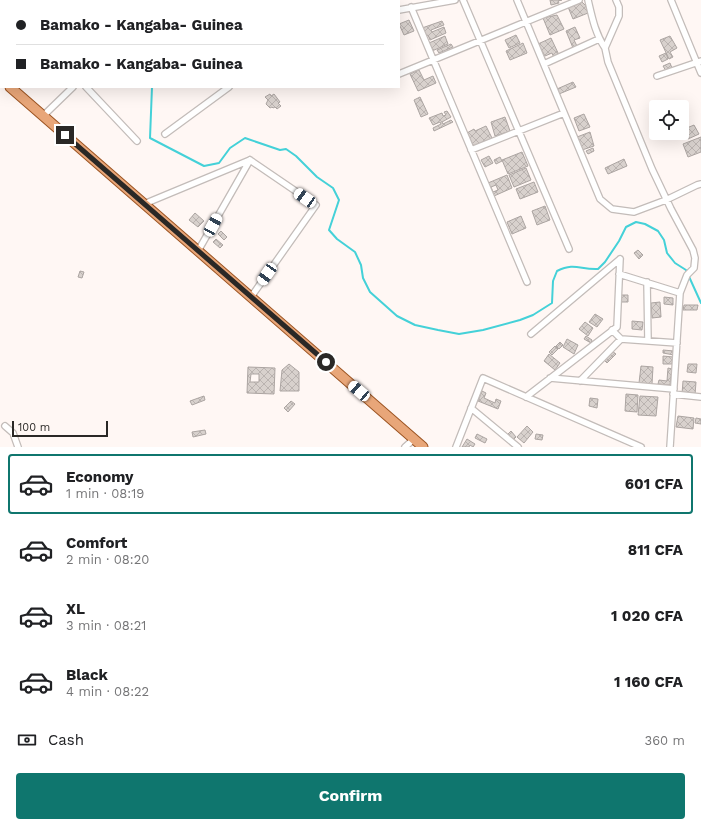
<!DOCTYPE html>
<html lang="en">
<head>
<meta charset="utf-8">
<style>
	body { margin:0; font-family:"Work Sans",sans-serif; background:#f6f6f6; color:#202124; height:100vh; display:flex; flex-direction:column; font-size:15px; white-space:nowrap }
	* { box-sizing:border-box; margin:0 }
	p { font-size:13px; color:#757577 }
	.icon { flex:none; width:22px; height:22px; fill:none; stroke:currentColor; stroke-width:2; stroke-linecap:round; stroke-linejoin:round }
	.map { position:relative; height:447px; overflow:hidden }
	.side { display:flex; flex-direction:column; background:#fff; flex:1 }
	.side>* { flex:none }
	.hud { position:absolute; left:0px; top:0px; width:400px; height:88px; box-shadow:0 4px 16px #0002; display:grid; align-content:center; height:88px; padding:0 16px; background:#fff }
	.controls { position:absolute; left:649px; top:100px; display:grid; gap:8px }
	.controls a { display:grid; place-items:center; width:40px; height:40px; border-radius:4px; background:#fff; box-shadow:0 4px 16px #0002; font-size:20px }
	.scale { position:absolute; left:12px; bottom:10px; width:96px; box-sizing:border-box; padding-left:4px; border:2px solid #2a2826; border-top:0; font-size:11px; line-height:14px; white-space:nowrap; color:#2a2826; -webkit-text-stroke:3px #fff7f4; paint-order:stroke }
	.end { position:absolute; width:18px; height:18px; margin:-9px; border:5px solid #2a2826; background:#fff; box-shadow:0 0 0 2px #fff }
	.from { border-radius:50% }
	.car { position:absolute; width:12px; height:24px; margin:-12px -6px; border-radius:5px; box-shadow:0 0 3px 1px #0007; background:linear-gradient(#fff 24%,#345 0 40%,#fff 0 76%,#345 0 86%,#fff 0) }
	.hud b { display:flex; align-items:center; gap:14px; height:38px; font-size:15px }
	.hud b+b { border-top:1px solid #e0e0e0 }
	.hud i { width:10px; height:10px; background:#202124 }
	ul { padding:7px 0 0; list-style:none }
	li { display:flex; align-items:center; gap:12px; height:60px; margin:0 8px 6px; padding:0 8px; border:2px solid transparent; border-radius:4px }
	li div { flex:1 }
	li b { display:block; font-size:15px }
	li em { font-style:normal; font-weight:700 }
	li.on { border-color:#0f766e }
	li>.icon { width:36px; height:36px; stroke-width:1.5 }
	.pay { display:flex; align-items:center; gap:10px; height:44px; padding:0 16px; font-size:15px }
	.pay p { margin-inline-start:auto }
	.cta { display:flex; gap:8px; margin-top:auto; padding:8px 16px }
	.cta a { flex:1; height:46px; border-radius:4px; background:#0f766e; color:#fff; font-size:16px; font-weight:700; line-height:46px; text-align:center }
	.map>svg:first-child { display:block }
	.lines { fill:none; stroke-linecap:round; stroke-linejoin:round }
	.stream { stroke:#44d1d8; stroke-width:2 }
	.building { fill:url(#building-cross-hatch); stroke:#aca5a2; fill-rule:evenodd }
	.minor-casing { stroke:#c3bcb9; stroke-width:8 }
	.primary-casing { stroke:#9c5422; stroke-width:11 }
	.minor { stroke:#fff; stroke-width:5.5 }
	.primary { stroke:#e8a679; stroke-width:9 }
	.route { stroke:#2a2826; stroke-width:5 }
</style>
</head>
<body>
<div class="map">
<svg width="701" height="447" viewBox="0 0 701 447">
	<defs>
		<pattern id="building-cross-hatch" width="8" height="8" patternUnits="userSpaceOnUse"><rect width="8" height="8" fill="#d8d1cd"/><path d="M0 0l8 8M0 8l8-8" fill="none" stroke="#bab3b0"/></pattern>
	</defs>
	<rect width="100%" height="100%" fill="#fff7f4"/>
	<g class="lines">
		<!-- stream -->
		<path class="stream" d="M110 0 111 1
			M152 87 150 138 204 166 219 163 230 148 245 138 280 150 286 149 296 156 317 177 333 188 339 200 329 230 337 239 355 252 361 265 363 278 370 292 397 316 415 325 438 330 459 334 483 330 520 320 533 315 552 303 553 281 557 271C575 262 580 270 598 269L605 262 619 241 626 227 636 222 645 224 658 231 664 240 667 253 675 263 686 270 701 303"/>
	</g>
	<!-- building -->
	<path class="building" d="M127 0H204L203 1Z
		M550 0H562L558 1 559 3 551 5Z
		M582 2 586 6 588 13 573 19 568 7Z
		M557 15 564 29 550 35 543 18Z
		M409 20 414 31 404 35 399 24Z
		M442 21 444 25 431 30 432 32 444 27 446 33 430 40 428 35 426 36 422 28Z
		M575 27 580 38 574 40 577 46 573 48 566 31Z
		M516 35 520 43 509 48 505 40Z
		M445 36 448 44 432 51 429 43Z
		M670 36 677 48 670 52 673 57 669 59 660 40Z
		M551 38 559 55 554 58 552 53 545 56 538 44Z
		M523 43 527 53 510 60 506 51Z
		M451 44 453 47 439 53 437 50Z
		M666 53 668 59 662 62 659 56Z
		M670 63 672 68 666 71 663 66Z
		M419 70 424 80 433 76 436 83 418 91 410 74Z
		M573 82 576 87 559 94 557 89Z
		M270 94 271 96 274 94 280 102 278 103 281 106 277 109 275 107 273 108 272 107 270 108 266 104 268 100 265 97Z
		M420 97 428 114 421 117 414 100Z
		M447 111 451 117 442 122 443 124 451 120 453 122 434 131 433 128 441 124 440 122 433 125 429 118 442 113 443 116 446 115 444 112Z
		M584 114 590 127 579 131 574 118Z
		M505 117 510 131 495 136 491 122Z
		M694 125 699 134 688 139 682 130Z
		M486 126 492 138 474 147 467 133 474 129 475 131Z
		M590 132 594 146 582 150 577 137Z
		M701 137V152L688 157 683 144Z
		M593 148 594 151 588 154 586 151Z
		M522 152 528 166 508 174 502 160Z
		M489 156 493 163 485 167 481 160Z
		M500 157 502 161 496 164 494 160Z
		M624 159 627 166 608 174 605 168Z
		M526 168 531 180 514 187 509 175Z
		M507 175 512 188 494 196 488 183Z
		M534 182 538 192 520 199 516 189Z
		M496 185 498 190 493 192 491 187Z
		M545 206 550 220 537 225 532 211Z
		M195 213 204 221 198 227 189 220Z
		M521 216 526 228 512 234 507 222Z
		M221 231 227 237 224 240 218 234Z
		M216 239 223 245 220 248 213 242Z
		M638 250 643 255 639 259 634 253Z
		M80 271 84 272 82 278 78 277Z
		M621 295H628V302H621Z
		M664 297 673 298V305L664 304Z
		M660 302 661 317 652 318 651 303Z
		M684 305H698L697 310H683Z
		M595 314 603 319 597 327 589 322Z
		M632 321 643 322 642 330 632 329Z
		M585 322 593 328 588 336 579 329Z
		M586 336 592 340 591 343 584 339Z
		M567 339 578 345 574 354 563 347Z
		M560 342 563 345 559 349 556 346Z
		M555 346 558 349 552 355 549 352Z
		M663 350 674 351V355L663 353Z
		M612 351 616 354 607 363 604 360Z
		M549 354 560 363 555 370 544 361Z
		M663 356 673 357 672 364H663Z
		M289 364 299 372V391H280L282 370Z
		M688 364H697L696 373 687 372Z
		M641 366 653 367 652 384 639 383Z
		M248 367 275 368 274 394 247 393ZM251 374H259V382H250Z
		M668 368 672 369 670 385 658 384 659 380 667 381Z
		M683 381 696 382 695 395 682 394Z
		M482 391 486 393 484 398 495 403 496 399 501 401 498 409 478 401Z
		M626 394 638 395 637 412 625 411Z
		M204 396 205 400 192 405 190 401Z
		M640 396 658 397 656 416 638 415Z
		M590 398 598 399 597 408 589 406Z
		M291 401 295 404 288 412 284 408Z
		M678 416 694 418 693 429 676 427Z
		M696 418 701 419V424L695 423Z
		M527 426 533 432 524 443 517 437Z
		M205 430 206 434 193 437 192 432Z
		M511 431 516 437 513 440 508 434Z
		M477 434 487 439 485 443 475 438Z
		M536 434 543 435 542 440 535 439Z
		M467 439 475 444 473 447 470 445 469 447H462Z"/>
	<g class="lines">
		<defs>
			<path id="minor" d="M3 0 4 1
				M236 0V1
				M342 0 343 1
				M463 0 569 249
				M517 0 600 199 612 209 634 212 666 200 697 185 701 184
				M588 0C592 17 595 33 605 48
				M616 0 619 7V16L605 48 608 62 652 169 671 209 693 250 695 258 694 268 687 275 680 293 670 447
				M671 0 701 73
				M203 1 204 0
				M283 1 285 0
				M386 1V0
				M411 7 527 282
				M399 10 455 0
				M544 64 599 39
				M399 74 579 0
				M657 76 701 61
				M86 87 137 141
				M43 116 73 87
				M165 134 229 87
				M471 150 564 113
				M250 160 316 205 251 297
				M144 204 250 160
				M198 251 250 160
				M619 274 680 293
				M647 282 648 341
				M612 330 621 339 677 343
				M531 334 620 259
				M550 378 674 389
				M580 381 621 339
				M673 394 701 397
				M526 397 617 327 620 259
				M471 408 518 447
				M5 426 13 433 18 447
				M405 447 414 439
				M456 447 483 378 641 447"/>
			<path id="primary" d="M0 78 1 79
				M10 87 423 447"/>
		</defs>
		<!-- minor casing -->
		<use href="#minor" class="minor-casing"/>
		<!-- primary casing -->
		<use href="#primary" class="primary-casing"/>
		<!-- minor -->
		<use href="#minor" class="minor"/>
		<!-- primary -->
		<use href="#primary" class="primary"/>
	</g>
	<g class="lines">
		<!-- route -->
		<path class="route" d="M65 135 326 362"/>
	</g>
</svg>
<div class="controls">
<a><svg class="icon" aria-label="locate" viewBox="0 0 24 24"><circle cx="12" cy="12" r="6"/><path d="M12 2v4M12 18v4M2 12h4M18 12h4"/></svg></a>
</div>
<div class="scale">100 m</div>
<i class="end from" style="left:326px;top:362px"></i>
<i class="end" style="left:65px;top:135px"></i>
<i class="car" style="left:305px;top:198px;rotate:305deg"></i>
<i class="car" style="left:213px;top:225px;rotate:29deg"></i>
<i class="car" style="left:267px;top:274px;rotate:215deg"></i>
<i class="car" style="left:359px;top:391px;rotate:311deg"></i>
<div class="hud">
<b><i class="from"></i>Bamako - Kangaba- Guinea</b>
<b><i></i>Bamako - Kangaba- Guinea</b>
</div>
</div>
<section class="side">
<ul>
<li class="on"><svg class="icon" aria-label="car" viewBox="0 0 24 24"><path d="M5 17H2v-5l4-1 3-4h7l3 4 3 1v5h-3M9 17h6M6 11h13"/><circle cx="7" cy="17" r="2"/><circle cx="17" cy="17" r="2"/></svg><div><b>Economy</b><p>1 min · 08:19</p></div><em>601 CFA</em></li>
<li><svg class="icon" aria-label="car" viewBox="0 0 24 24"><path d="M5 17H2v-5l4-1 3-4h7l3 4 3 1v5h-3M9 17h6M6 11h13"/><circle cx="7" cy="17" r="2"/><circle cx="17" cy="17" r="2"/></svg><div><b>Comfort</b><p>2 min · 08:20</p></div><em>811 CFA</em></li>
<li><svg class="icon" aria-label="car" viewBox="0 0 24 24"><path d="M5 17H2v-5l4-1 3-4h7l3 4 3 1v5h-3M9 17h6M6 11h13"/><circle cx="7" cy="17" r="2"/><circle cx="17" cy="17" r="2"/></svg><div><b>XL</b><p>3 min · 08:21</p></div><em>1 020 CFA</em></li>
<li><svg class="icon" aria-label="car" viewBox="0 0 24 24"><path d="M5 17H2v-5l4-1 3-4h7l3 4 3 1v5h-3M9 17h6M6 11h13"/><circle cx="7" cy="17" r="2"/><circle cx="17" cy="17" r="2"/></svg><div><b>Black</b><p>4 min · 08:22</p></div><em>1 160 CFA</em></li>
</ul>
<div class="pay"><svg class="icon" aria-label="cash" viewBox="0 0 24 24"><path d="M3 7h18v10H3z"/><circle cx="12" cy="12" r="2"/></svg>Cash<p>360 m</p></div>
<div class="cta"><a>Confirm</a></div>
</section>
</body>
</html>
